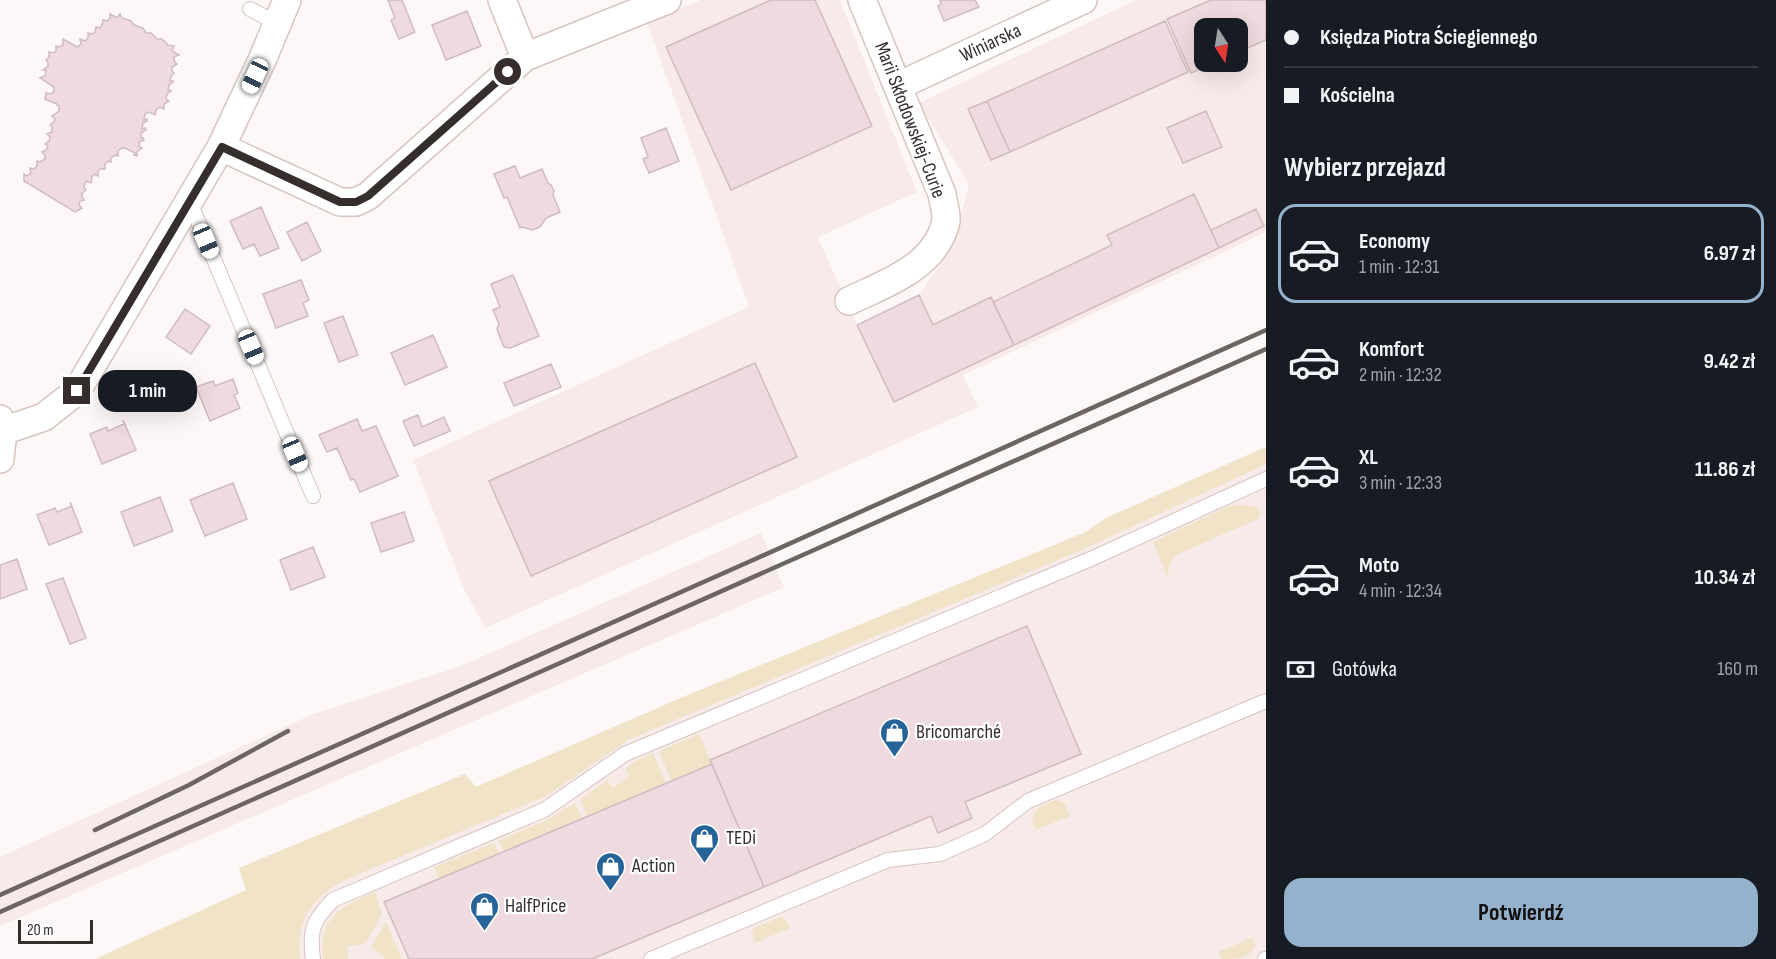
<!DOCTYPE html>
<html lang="pl">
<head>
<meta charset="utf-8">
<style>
	body { margin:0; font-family:"Sofia Sans Condensed",sans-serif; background:#20242c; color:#f1f3f6; height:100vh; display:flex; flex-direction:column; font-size:22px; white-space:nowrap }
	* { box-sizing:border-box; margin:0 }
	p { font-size:20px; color:#9ea1a6 }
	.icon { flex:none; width:33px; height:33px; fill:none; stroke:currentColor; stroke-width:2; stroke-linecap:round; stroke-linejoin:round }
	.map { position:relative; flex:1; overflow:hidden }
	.drawer { display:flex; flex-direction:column; background:#171b24; width:510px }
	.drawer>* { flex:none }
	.guide { display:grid; align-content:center; height:132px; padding:0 18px; background:#171b24 }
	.needle { width:39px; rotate:168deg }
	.controls { position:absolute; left:1194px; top:18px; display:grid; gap:12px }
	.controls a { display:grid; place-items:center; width:54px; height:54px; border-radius:12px; background:#171b24; box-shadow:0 6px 24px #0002; font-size:30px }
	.scale { position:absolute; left:18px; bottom:15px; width:75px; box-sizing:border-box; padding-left:6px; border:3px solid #362e2c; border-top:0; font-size:16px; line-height:21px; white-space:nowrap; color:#362e2c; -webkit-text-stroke:4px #fff; paint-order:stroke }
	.end { position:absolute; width:27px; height:27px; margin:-14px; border:8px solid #362e2c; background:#fff; box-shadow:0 0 0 3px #fff }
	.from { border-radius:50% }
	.bubble { position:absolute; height:42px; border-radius:18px; background:#171b24; box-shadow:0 6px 24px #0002; font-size:20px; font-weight:700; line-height:42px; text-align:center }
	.car { position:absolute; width:18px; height:36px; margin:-18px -9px; border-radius:8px; box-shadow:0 0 4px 2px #0007; background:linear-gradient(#fff 24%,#345 0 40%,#fff 0 76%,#345 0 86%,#fff 0) }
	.guide b { display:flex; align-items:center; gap:21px; height:57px; font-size:22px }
	.guide b+b { border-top:2px solid #363941 }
	.guide i { width:15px; height:15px; background:#f1f3f6 }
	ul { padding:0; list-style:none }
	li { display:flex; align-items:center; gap:18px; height:99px; margin:0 12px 9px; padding:0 6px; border:3px solid transparent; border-radius:18px }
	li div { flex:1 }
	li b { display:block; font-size:22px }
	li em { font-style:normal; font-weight:700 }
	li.current { border-color:#95b2cc }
	li>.icon { width:54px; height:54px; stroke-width:1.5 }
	h2 { padding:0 18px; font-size:27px; line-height:72px }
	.pay { display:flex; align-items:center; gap:15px; height:66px; padding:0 18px; font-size:22px }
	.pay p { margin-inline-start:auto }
	.action { display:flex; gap:12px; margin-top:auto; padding:12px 18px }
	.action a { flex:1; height:69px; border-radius:18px; background:#95b2cc; color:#111; font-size:24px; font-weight:700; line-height:69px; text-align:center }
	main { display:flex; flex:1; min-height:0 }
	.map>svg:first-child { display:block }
	.built { fill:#f7eae8; fill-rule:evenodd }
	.green { fill:#f0e3c8 }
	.building { fill:#efdadf; stroke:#d0bbc0; stroke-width:1.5 }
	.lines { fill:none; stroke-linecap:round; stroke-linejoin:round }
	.lane-casing { stroke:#d8c3bf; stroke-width:16 }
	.street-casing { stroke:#d8c3bf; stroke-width:30 }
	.lane { stroke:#fff; stroke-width:14 }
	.street { stroke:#fff; stroke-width:27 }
	.rail { stroke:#6c6563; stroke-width:4.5 }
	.route { stroke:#362e2c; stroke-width:8 }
	.labels { text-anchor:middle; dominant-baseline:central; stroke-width:4.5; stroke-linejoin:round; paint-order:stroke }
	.street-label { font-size:20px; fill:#362e2c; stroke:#fff }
	.poi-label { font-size:20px; fill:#362e2c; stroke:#fff; text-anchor:start }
</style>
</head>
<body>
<main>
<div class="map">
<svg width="1266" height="959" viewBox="0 0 1266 959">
	<rect width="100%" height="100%" fill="#fdf8f7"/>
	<!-- built -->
	<path class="built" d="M701 0H840L917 192 818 237 857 325 919 295 953 246 969 184 919 103 1136 0H1266V232L963 375 978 407 485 628 464 589 413 460 749 307 647 22ZM1204 28H1238V62H1204Z
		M1266 447V959H272L239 868 465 774 476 787 683 697 1086 532 1104 519Z
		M761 533 784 587 0 926V857L311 715 461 666Z"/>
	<!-- green -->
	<path class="green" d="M1266 447V464L1084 549 630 739 546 796 347 879C313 896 295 919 300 959H95L246 890 239 868 465 774 476 787 683 697 1086 532 1104 519Z
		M1241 505 1253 506 1259 509 1260 514 1258 519 1176 555C1169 563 1167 570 1169 581L1153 542 1229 506Z
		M699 734 712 764 671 781 659 751Z
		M653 753 666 783 587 816 580 800 607 780 613 788 629 776 625 769 634 762Z
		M1055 800 1063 802 1071 816 1036 830C1025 811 1041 807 1055 800Z
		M575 803 582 819 504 852 498 841 547 820Z
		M494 843 499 854 439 879 434 867Z
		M375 892 382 914 366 943 347 947 348 959H323C319 916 340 907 375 892Z
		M781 917 786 920 790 928 755 943 752 931 755 927Z
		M386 922 402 959H386L371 947Z
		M1253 937 1255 946C1250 959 1235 959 1222 959L1218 952Z"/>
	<!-- building -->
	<path class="building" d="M388 0H402L415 32 399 39 391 20 395 18Z
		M771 0H815L872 126 731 190 666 47Z
		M940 0H975L979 7 944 21 938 6 941 4Z
		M1211 0H1266V40L1238 52V28H1204V62H1217L1191 73 1167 19Z
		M467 11 481 46 446 60 432 25Z
		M110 14 117 18 120 14 122 18 131 21 134 25 143 28 146 33H151L157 39H162L168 45 174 46 172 51 179 55 174 57V61L177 64 172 67V71L174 73 171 76 170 81H173V82L169 85 168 90 171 91 167 94 166 99 169 101 164 104V109L160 107 156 110 155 115 149 112 145 114 144 120 147 119V121L143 123 142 129 145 128 146 130 141 133V138H143L144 140 139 142V147L142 148 137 152V156L134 155 135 153 125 148H122L118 151V156L115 155 111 158V162L108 161 105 164V169H100L98 171V176L95 174 92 177 91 183 87 181 85 183 84 187 86 190 82 193V197L84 200 80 201 79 205 82 208 75 212 24 181V174L27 176 31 173 30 168 34 169 37 166V161L40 162 45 159V155L42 152 46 150 48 146 45 144 49 141 50 137 47 134 52 132V127L50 125 54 122 55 119 52 116 59 111V106L57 105V104L45 99 46 93 50 94 54 92V87L40 78 45 76 46 70H43L48 66V62L46 60 49 57V52L53 53 56 51V46L59 47 63 45V39L77 47 81 44 80 39 85 41 88 38V33L92 34 95 32 96 27 100 28 102 25 103 20 107 21 110 18Z
		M1165 21 1188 72 1010 152 987 101Z
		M987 101 1010 152 991 160 968 109Z
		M1206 111 1222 147 1183 163 1167 128Z
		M666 128 679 161 649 173 643 159 648 157 641 138Z
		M515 166 520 178 542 169 548 183 551 185 554 191 553 195 560 212 546 218 540 227 533 230 522 227 520 228 507 197 504 198 494 174Z
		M1194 194 1219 248 1014 345 993 302 1112 245 1107 235Z
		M261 207 279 248 260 256 254 244 243 249 230 221Z
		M1256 209 1264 226 1219 248 1211 230Z
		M307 222 321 251 302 261 287 232Z
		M513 275 539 336 510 348 504 347 497 329 499 324 493 310 500 307 491 284Z
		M301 280 309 300 303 303 308 316 276 328 263 294Z
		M919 295 933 325 991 297 1014 345 894 402 857 325Z
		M185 309 210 326 191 354 166 337Z
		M343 316 358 355 339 362 324 323Z
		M433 335 447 367 405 385 391 353Z
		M755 363 797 457 531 576 489 481Z
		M551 364 561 387 514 406 504 383Z
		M233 379 238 393 234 395 240 408 210 421 196 387 213 381 215 386Z
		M418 415 422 427 444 417 450 431 414 446 403 421Z
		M357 419 362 431 376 426 398 476 360 492 354 479 351 480 337 448 327 452 319 435Z
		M123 420 136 450 102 464 90 434 107 427 108 431 124 424Z
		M233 483 247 519 205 536 190 500Z
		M160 497 173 531 134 546 121 512Z
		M70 502 82 532 49 545 37 515 55 508 57 512 72 506Z
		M404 512 414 541 381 552 371 523Z
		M313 547 325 577 291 590 280 560Z
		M17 559 27 589 0 599V565Z
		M63 578 86 638 70 644 46 584Z
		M1027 626 1081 754 965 802 972 818 938 833 931 816 764 887 710 760Z
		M712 764 764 887 592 959H409L384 902Z"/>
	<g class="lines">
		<defs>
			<path id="lane" d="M250 9 277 23
				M190 202 313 496
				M313 959C309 930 313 920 333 900L544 810 625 754 1093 558 1266 479
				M651 959 888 860 940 854 985 834 1028 801 1266 701
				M1265 959H1266"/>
			<g id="street">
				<path d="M502 0 525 57"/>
				<path id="s1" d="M898 86 1083 0"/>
				<path d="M221 147 340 202H356L368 196 525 57 667 0"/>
				<path d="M849 301C886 283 936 267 946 221 947 213 943 202 942 194L862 0"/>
				<path d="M0 419 3 431 0 459"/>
				<path d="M0 432 44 417 77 391 221 147 263 58 287 0"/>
			</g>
		</defs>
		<!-- lane casing -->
		<use href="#lane" class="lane-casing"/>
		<!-- street casing -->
		<use href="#street" class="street-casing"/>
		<!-- lane -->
		<use href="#lane" class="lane"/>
		<!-- street -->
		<use href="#street" class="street"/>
		<!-- rail -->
		<path class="rail" d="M95 830 189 785 288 731
			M0 895 753 560 1266 330
			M0 912 1266 349"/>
	</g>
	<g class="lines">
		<!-- route -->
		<path class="route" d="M77 391 222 147 340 202H356L368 196 508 72"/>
	</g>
	<!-- icons -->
	<defs>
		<symbol id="shop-pin" viewBox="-11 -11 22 30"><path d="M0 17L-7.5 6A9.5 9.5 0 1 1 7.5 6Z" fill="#256399" stroke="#fff"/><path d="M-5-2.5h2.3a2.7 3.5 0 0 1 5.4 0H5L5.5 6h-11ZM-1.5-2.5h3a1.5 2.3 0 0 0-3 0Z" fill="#fff"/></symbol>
	</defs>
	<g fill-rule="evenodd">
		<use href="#shop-pin" x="878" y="716" width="33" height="45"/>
		<use href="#shop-pin" x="688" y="822" width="33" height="45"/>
		<use href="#shop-pin" x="594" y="850" width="33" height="45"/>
		<use href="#shop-pin" x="468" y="890" width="33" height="45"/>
	</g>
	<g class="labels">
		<!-- street labels -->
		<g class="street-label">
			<text stroke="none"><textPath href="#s1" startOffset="102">Winiarska</textPath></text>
			<text transform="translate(910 120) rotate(69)">Marii Skłodowskiej-Curie</text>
		</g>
		<!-- poi labels -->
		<g class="poi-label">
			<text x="916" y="732">Bricomarché</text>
			<text x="726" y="838">TEDi</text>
			<text x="632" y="866">Action</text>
			<text x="505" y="906">HalfPrice</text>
		</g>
	</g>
</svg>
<div class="controls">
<a><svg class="needle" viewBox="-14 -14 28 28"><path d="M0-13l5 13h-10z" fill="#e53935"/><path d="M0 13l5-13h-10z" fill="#9ea1a6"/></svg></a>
</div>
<div class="scale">20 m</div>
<i class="end from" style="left:508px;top:72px"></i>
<i class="end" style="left:77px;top:391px"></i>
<div class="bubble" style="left:98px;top:370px;width:99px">1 min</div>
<i class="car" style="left:255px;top:76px;rotate:205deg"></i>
<i class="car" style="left:206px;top:241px;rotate:157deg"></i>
<i class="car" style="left:251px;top:347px;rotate:157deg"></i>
<i class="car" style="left:295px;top:454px;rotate:157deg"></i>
</div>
<section class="drawer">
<div class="guide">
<b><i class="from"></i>Księdza Piotra Ściegiennego</b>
<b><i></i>Kościelna</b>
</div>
<h2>Wybierz przejazd</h2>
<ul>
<li class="current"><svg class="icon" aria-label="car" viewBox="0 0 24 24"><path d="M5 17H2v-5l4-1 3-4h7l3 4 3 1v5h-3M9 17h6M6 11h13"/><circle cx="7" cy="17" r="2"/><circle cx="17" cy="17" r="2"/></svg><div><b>Economy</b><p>1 min · 12:31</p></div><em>6.97 zł</em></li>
<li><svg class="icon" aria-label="car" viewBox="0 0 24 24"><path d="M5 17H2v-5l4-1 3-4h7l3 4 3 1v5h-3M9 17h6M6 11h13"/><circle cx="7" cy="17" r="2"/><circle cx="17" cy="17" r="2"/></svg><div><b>Komfort</b><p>2 min · 12:32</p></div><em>9.42 zł</em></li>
<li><svg class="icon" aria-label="car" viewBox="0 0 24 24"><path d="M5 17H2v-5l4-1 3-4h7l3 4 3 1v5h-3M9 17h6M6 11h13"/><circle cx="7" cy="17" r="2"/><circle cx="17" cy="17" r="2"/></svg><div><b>XL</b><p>3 min · 12:33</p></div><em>11.86 zł</em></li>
<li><svg class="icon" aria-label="car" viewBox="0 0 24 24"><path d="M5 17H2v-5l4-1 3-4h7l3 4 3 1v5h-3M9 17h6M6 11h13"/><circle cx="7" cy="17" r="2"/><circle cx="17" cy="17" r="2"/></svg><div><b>Moto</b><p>4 min · 12:34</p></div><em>10.34 zł</em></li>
</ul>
<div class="pay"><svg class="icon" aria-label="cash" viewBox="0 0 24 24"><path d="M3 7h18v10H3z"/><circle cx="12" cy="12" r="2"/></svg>Gotówka<p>160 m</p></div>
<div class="action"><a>Potwierdź</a></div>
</section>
</main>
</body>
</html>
